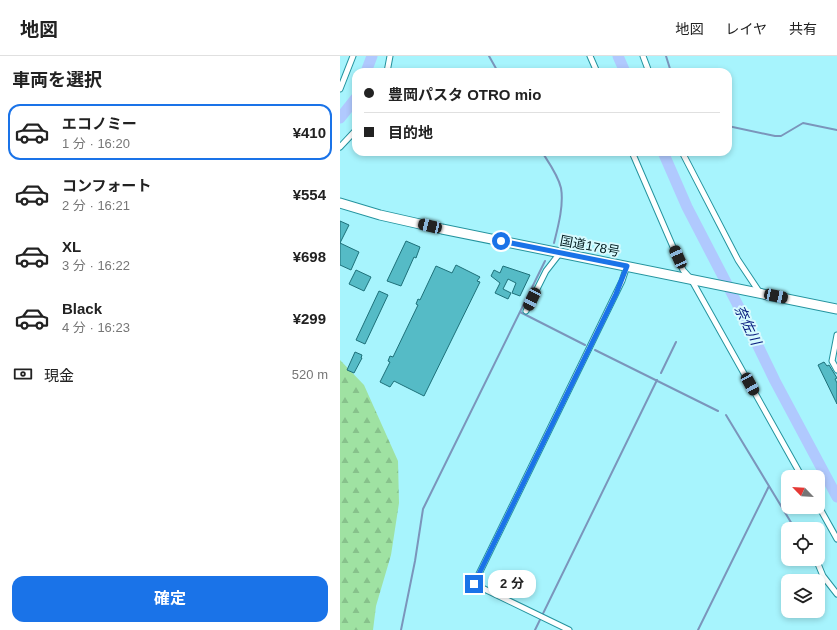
<!DOCTYPE html>
<html lang="ja">
<head>
<meta charset="utf-8">
<style>
	body { margin:0; font-family:Arial,"Noto Sans JP",sans-serif; background:#f6f6f6; color:#222; height:100vh; display:flex; flex-direction:column; font-size:15px; white-space:nowrap }
	* { box-sizing:border-box; margin:0 }
	p { font-size:13px; color:#767676 }
	.icon { flex:none; width:22px; height:22px; fill:none; stroke:currentColor; stroke-width:2; stroke-linecap:round; stroke-linejoin:round }
	.map { position:relative; flex:1; overflow:hidden }
	.side { display:flex; flex-direction:column; background:#fff; width:340px }
	.side>* { flex:none }
	.banner { position:absolute; left:12px; top:12px; width:380px; height:88px; border-radius:12px; box-shadow:0 2px 6px #0003; display:grid; align-content:center; height:88px; padding:0 12px; background:#fff }
	.needle { width:26px; rotate:295deg }
	.buttons { position:absolute; left:441px; top:414px; display:grid; gap:8px }
	.buttons a { display:grid; place-items:center; width:44px; height:44px; border-radius:8px; background:#fff; box-shadow:0 2px 6px #0003; font-size:20px }
	.end { position:absolute; width:18px; height:18px; margin:-9px; border:5px solid #1a73e8; background:#fff; box-shadow:0 0 0 2px #fff }
	.from { border-radius:50% }
	.bubble { position:absolute; height:28px; border-radius:12px; background:#fff; box-shadow:0 2px 6px #0003; font-size:13px; font-weight:700; line-height:28px; text-align:center }
	.car { position:absolute; width:12px; height:24px; margin:-12px -6px; border-radius:5px; box-shadow:0 0 3px 1px #0007; background:linear-gradient(#222 24%,#8ab4d8 0 40%,#222 0 76%,#8ab4d8 0 86%,#222 0) }
	.banner b { display:flex; align-items:center; gap:14px; height:38px; font-size:15px }
	.banner b+b { border-top:1px solid #e0e0e0 }
	.banner i { width:10px; height:10px; background:#222 }
	ul { padding:0; list-style:none }
	li { display:flex; align-items:center; gap:12px; height:56px; margin:0 8px 6px; padding:0 4px; border:2px solid transparent; border-radius:12px }
	li div { flex:1 }
	li b { display:block; font-size:15px }
	li em { font-style:normal; font-weight:700 }
	li.active { border-color:#1a73e8 }
	li>.icon { width:36px; height:36px; stroke-width:1.5 }
	h2 { padding:0 12px; font-size:18px; line-height:48px }
	.pay { display:flex; align-items:center; gap:10px; height:44px; padding:0 12px; font-size:15px }
	.pay p { margin-inline-start:auto }
	.primary-button { display:flex; gap:8px; margin-top:auto; padding:8px 12px }
	.primary-button a { flex:1; height:46px; border-radius:12px; background:#1a73e8; color:#fff; font-size:16px; font-weight:700; line-height:46px; text-align:center }
	header { display:flex; align-items:center; gap:24px; box-sizing:border-box; height:56px; padding:0 20px; background:#fff; border-bottom:1px solid #e0e0e0 }
	header strong { font-size:19px }
	nav { display:flex; gap:22px; margin-inline-start:auto; font-size:14px }
	main { display:flex; flex:1; min-height:0 }
	.map>svg:first-child { display:block }
	.forest { fill:url(#forest-firs) }
	.lines { fill:none; stroke-linecap:round; stroke-linejoin:round }
	.stream { stroke:#7b95bb; stroke-width:2 }
	.river { stroke:#b0c9fe; stroke-width:11 }
	.building { fill:#55bbc6; stroke:#1e7079 }
	.street-casing { stroke:#24939e; stroke-width:7 }
	.highway-casing { stroke:#24939e; stroke-width:11 }
	.street { stroke:#fff; stroke-width:5 }
	.highway { stroke:#fff; stroke-width:9 }
	.route { stroke:#1a73e8; stroke-width:5 }
	.labels { text-anchor:middle; dominant-baseline:central; stroke-width:4; stroke-linejoin:round; paint-order:stroke }
	.street-label { font-size:13px; fill:#001b1e; stroke:#d6fafe }
	.water-label { font-size:14px; font-style:italic; fill:#061a7d; stroke:#d6fafe }
</style>
</head>
<body>
<header>
<strong>地図</strong>
<nav><a>地図</a><a>レイヤ</a><a>共有</a></nav>
</header>
<main>
<section class="side">
<h2>車両を選択</h2>
<ul>
<li class="active"><svg class="icon" aria-label="car" viewBox="0 0 24 24"><path d="M5 17H2v-5l4-1 3-4h7l3 4 3 1v5h-3M9 17h6M6 11h13"/><circle cx="7" cy="17" r="2"/><circle cx="17" cy="17" r="2"/></svg><div><b>エコノミー</b><p>1 分 · 16:20</p></div><em>¥410</em></li>
<li><svg class="icon" aria-label="car" viewBox="0 0 24 24"><path d="M5 17H2v-5l4-1 3-4h7l3 4 3 1v5h-3M9 17h6M6 11h13"/><circle cx="7" cy="17" r="2"/><circle cx="17" cy="17" r="2"/></svg><div><b>コンフォート</b><p>2 分 · 16:21</p></div><em>¥554</em></li>
<li><svg class="icon" aria-label="car" viewBox="0 0 24 24"><path d="M5 17H2v-5l4-1 3-4h7l3 4 3 1v5h-3M9 17h6M6 11h13"/><circle cx="7" cy="17" r="2"/><circle cx="17" cy="17" r="2"/></svg><div><b>XL</b><p>3 分 · 16:22</p></div><em>¥698</em></li>
<li><svg class="icon" aria-label="car" viewBox="0 0 24 24"><path d="M5 17H2v-5l4-1 3-4h7l3 4 3 1v5h-3M9 17h6M6 11h13"/><circle cx="7" cy="17" r="2"/><circle cx="17" cy="17" r="2"/></svg><div><b>Black</b><p>4 分 · 16:23</p></div><em>¥299</em></li>
</ul>
<div class="pay"><svg class="icon" aria-label="cash" viewBox="0 0 24 24"><path d="M3 7h18v10H3z"/><circle cx="12" cy="12" r="2"/></svg>現金<p>520 m</p></div>
<div class="primary-button"><a>確定</a></div>
</section>
<div class="map">
<svg width="497" height="574" viewBox="0 0 497 574">
	<defs>
		<pattern id="forest-firs" width="22" height="20" patternUnits="userSpaceOnUse"><rect width="22" height="20" fill="#9fe2a2"/><path d="M5 1l3.5 6h-7zM16 11l3.5 6h-7z" fill="#87c18b"/></pattern>
	</defs>
	<rect width="100%" height="100%" fill="#a7f4fd"/>
	<!-- forest -->
	<path class="forest" d="M0 304 24 329 58 405 59 447 51 499 36 550 33 574H0Z"/>
	<g class="lines">
		<!-- stream -->
		<path class="stream" d="M149 0 158 16
			M326 0 331 16
			M388 70 435 80H441L463 67 497 74
			M202 96C209 107 218 119 221 132 224 149 218 171 214 187
			M180 256 245 289
			M255 294 378 355
			M321 317 336 286
			M386 359 455 473
			M61 574 75 505 83 453 205 205
			M195 574 317 324
			M358 574 429 430"/>
		<!-- river -->
		<path class="river" d="M278 0 285 16
			M26 16 32 0
			M0 62 16 42
			M323 96 347 151 403 259 435 325 497 441"/>
	</g>
	<!-- building -->
	<path class="building" d="M0 165 9 169 0 187 19 196 11 214 0 209Z
		M66 185 80 191 76 202 74 201 61 230 47 225Z
		M116 209 140 221 137 225 140 226 84 340 54 325 50 331 40 326 50 306 48 305 50 300 53 301 78 249 76 248 78 243 80 244 96 210 112 217Z
		M163 210 190 219 180 240 172 237 176 227 168 223 163 233 171 237 168 243 155 237 160 227 151 220 154 214 160 217Z
		M16 214 31 221 24 235 9 228Z
		M39 235 48 239 25 288 16 284Z
		M15 296 22 299 21 302H22L14 317 7 314Z
		M484 306 487 310 489 309 497 322 495 323 497 327V348L478 309Z"/>
	<g class="lines">
		<defs>
			<path id="street" d="M250 0 257 16
				M303 0 309 16
				M47 16 50 0
				M0 33 13 0
				M0 91 16 74
				M292 96 343 214 351 223 462 421
				M342 96 398 204 420 237
				M186 255 206 215 220 197
				M497 279 492 305 497 314
				M478 449 497 483
				M476 503 483 520 497 538
				M229 574 134 528 282 225 287 210"/>
			<path id="highway" d="M0 147 40 159 102 173 497 253"/>
		</defs>
		<!-- street casing -->
		<use href="#street" class="street-casing"/>
		<!-- highway casing -->
		<use href="#highway" class="highway-casing"/>
		<!-- street -->
		<use href="#street" class="street"/>
		<!-- highway -->
		<use href="#highway" class="highway"/>
	</g>
	<g class="lines">
		<!-- route -->
		<path class="route" d="M134 528 276 238 287 210 161 185"/>
	</g>
	<g class="labels">
		<!-- street labels -->
		<g class="street-label">
			<text transform="translate(250 190) rotate(11)">国道178号</text>
		</g>
		<!-- water labels -->
		<g class="water-label">
			<text transform="translate(408 269) rotate(64)">奈佐川</text>
		</g>
	</g>
</svg>
<div class="buttons">
<a><svg class="needle" viewBox="-14 -14 28 28"><path d="M0-13l5 13h-10z" fill="#e53935"/><path d="M0 13l5-13h-10z" fill="#767676"/></svg></a>
<a><svg class="icon" aria-label="locate" viewBox="0 0 24 24"><circle cx="12" cy="12" r="6"/><path d="M12 2v4M12 18v4M2 12h4M18 12h4"/></svg></a>
<a><svg class="icon" aria-label="layers" viewBox="0 0 24 24"><path d="M12 4l9 5-9 5-9-5zM3 14l9 5 9-5"/></svg></a>
</div>
<i class="end from" style="left:161px;top:185px"></i>
<i class="end" style="left:134px;top:528px"></i>
<div class="bubble" style="left:148px;top:514px;width:48px">2 分</div>
<i class="car" style="left:90px;top:170px;rotate:283deg"></i>
<i class="car" style="left:338px;top:201px;rotate:336deg"></i>
<i class="car" style="left:436px;top:240px;rotate:102deg"></i>
<i class="car" style="left:192px;top:243px;rotate:206deg"></i>
<i class="car" style="left:410px;top:328px;rotate:151deg"></i>
<div class="banner">
<b><i class="from"></i>豊岡パスタ OTRO mio</b>
<b><i></i>目的地</b>
</div>
</div>
</main>
</body>
</html>
